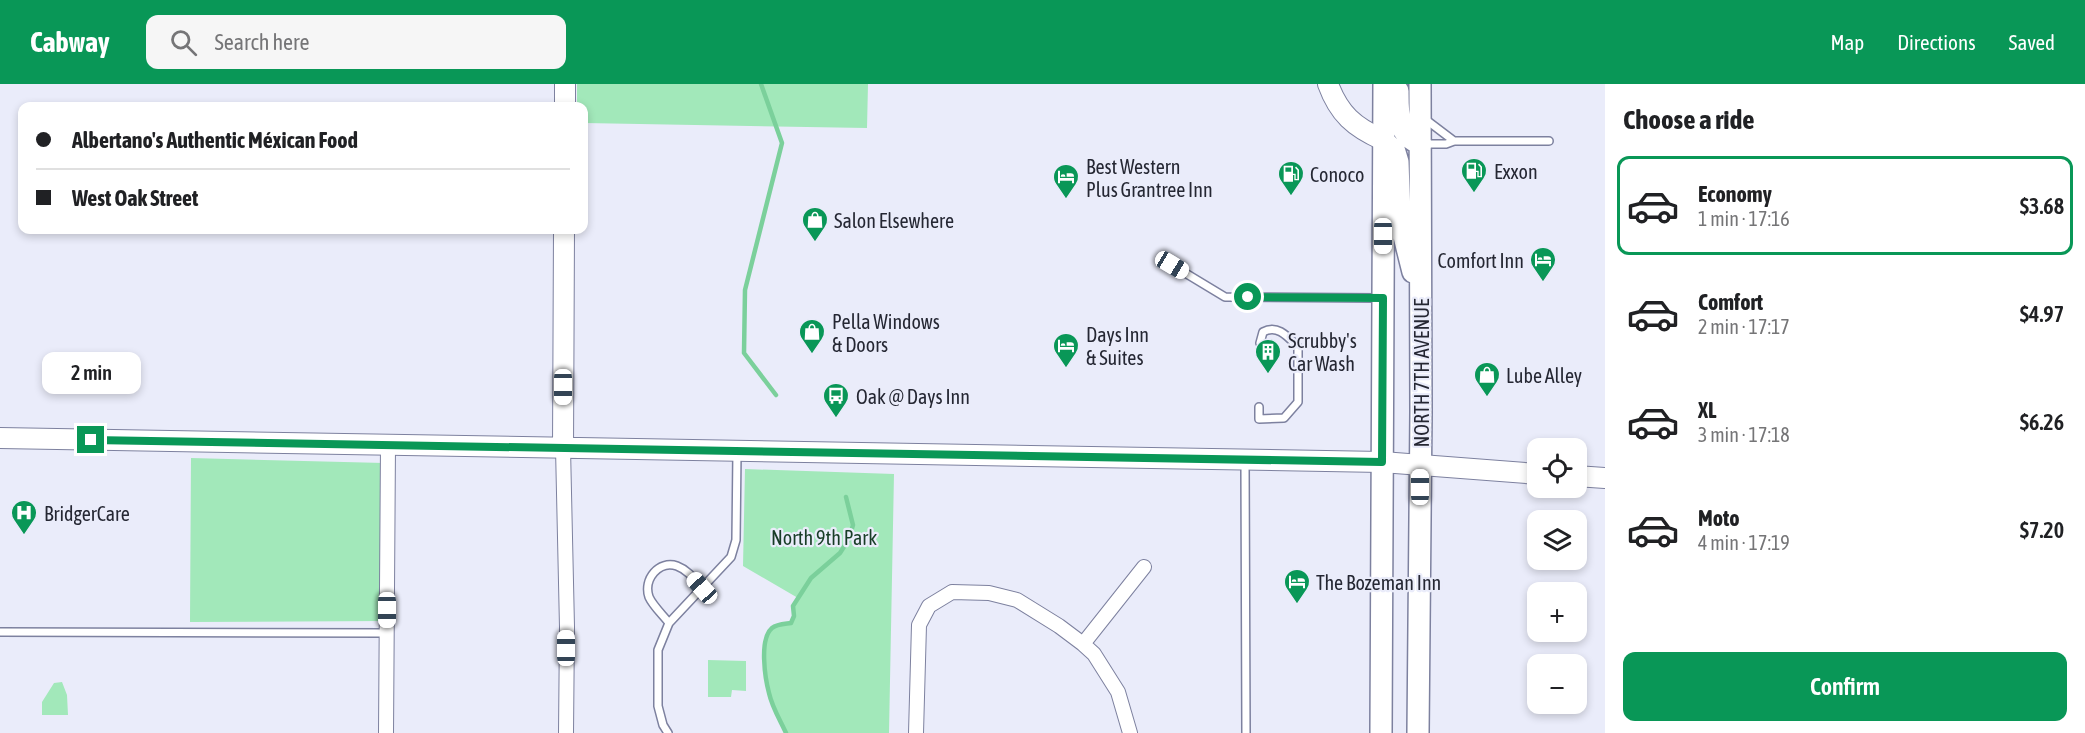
<!DOCTYPE html>
<html lang="en">
<head>
<meta charset="utf-8">
<style>
	body { margin:0; font-family:"Asap Condensed",sans-serif; background:#f6f6f6; color:#202124; height:100vh; display:flex; flex-direction:column; font-size:22px; white-space:nowrap }
	* { box-sizing:border-box; margin:0 }
	p { font-size:20px; color:#757577 }
	.icon { flex:none; width:33px; height:33px; fill:none; stroke:currentColor; stroke-width:2; stroke-linecap:round; stroke-linejoin:round }
	.map { position:relative; flex:1; overflow:hidden }
	.drawer { display:flex; flex-direction:column; background:#fff; width:480px }
	.drawer>* { flex:none }
	.banner { position:absolute; left:18px; top:18px; width:570px; height:132px; border-radius:12px; box-shadow:0 3px 9px #0003; display:grid; align-content:center; height:132px; padding:0 18px; background:#fff }
	.buttons { position:absolute; left:1527px; top:354px; display:grid; gap:12px }
	.buttons a { display:grid; place-items:center; width:60px; height:60px; border-radius:12px; background:#fff; box-shadow:0 3px 9px #0003; font-size:30px }
	.end { position:absolute; width:27px; height:27px; margin:-14px; border:8px solid #099757; background:#fff; box-shadow:0 0 0 3px #fff }
	.from { border-radius:50% }
	.bubble { position:absolute; height:42px; border-radius:12px; background:#fff; box-shadow:0 3px 9px #0003; font-size:20px; font-weight:600; line-height:42px; text-align:center }
	.car { position:absolute; width:18px; height:36px; margin:-18px -9px; border-radius:8px; box-shadow:0 0 4px 2px #0007; background:linear-gradient(#fff 24%,#345 0 40%,#fff 0 76%,#345 0 86%,#fff 0) }
	.banner b { display:flex; align-items:center; gap:21px; height:57px; font-size:22px }
	.banner b+b { border-top:2px solid #e0e0e0 }
	.banner i { width:15px; height:15px; background:#202124 }
	ul { padding:0; list-style:none }
	li { display:flex; align-items:center; gap:18px; height:99px; margin:0 12px 9px; padding:0 6px; border:3px solid transparent; border-radius:12px }
	li div { flex:1 }
	li b { display:block; font-size:22px }
	li em { font-style:normal; font-weight:600 }
	li.selected { border-color:#099757 }
	li>.icon { width:54px; height:54px; stroke-width:1.5 }
	h2 { padding:0 18px; font-size:27px; line-height:72px }
	.action { display:flex; gap:12px; margin-top:auto; padding:12px 18px }
	.action a { flex:1; height:69px; border-radius:12px; background:#099757; color:#fff; font-size:24px; font-weight:600; line-height:69px; text-align:center }
	header { display:flex; align-items:center; gap:36px; box-sizing:border-box; height:84px; padding:0 30px; background:#099757; color:#fff }
	header strong { font-size:28px }
	nav { display:flex; gap:33px; margin-inline-start:auto; font-size:21px }
	.search { width:420px; height:54px; background:#f6f6f6; display:flex; align-items:center; gap:15px; box-sizing:border-box; padding:0 21px; border-radius:12px; color:#757577; font-size:22px }
	main { display:flex; flex:1; min-height:0 }
	.map>svg:first-child { display:block }
	.green { fill:#a2e8ba }
	.lines { fill:none; stroke-linecap:round; stroke-linejoin:round }
	.stream { stroke:#7bd09b; stroke-width:4.5 }
	.lane-casing { stroke:#7d819f; stroke-width:10 }
	.street-casing { stroke:#7d819f; stroke-width:16 }
	.secondary-casing { stroke:#7d819f; stroke-width:22 }
	.primary-casing { stroke:#7d819f; stroke-width:24 }
	.lane { stroke:#fff; stroke-width:7 }
	.street { stroke:#fff; stroke-width:14 }
	.secondary { stroke:#fff; stroke-width:20 }
	.primary { stroke:#fff; stroke-width:21 }
	.route { stroke:#099757; stroke-width:8 }
	.labels { text-anchor:middle; dominant-baseline:central; stroke-width:4.5; stroke-linejoin:round; paint-order:stroke }
	.poi-label { font-size:20px; fill:#252733; stroke:#eaecfa; text-anchor:start }
	.street-label { font-size:20px; fill:#252733; stroke:#eaecfa }
	.park-label { font-size:20px; fill:#183d27; stroke:#eaecfa }
</style>
</head>
<body>
<header>
<strong>Cabway</strong>
<div class="search"><svg class="icon" aria-label="search" viewBox="0 0 24 24"><circle cx="10" cy="10" r="6"/><path d="M15 15l6 6"/></svg>Search here</div>
<nav><a>Map</a><a>Directions</a><a>Saved</a></nav>
</header>
<main>
<div class="map">
<svg width="1605" height="649" viewBox="0 0 1605 649">
	<rect width="100%" height="100%" fill="#eaecfa"/>
	<!-- green -->
	<path class="green" d="M577 0H868L867 44 584 39V22H577Z
		M191 374 384 379V537L190 538Z
		M745 385 894 390 889 649H786C780 636 772 623 769 609 765 594 759 555 772 544 778 540 784 540 791 539 794 530 793 523 798 514L743 482Z
		M708 576 746 577V607L732 606 731 613H708Z
		M62 598 67 611 68 631H42V618L54 599Z"/>
	<g class="lines">
		<!-- stream -->
		<path class="stream" d="M761 0 782 59 745 206 744 269 776 311
			M786 649C780 636 772 623 769 609 765 594 759 555 772 544 777 540 784 540 791 539L794 532 793 522 811 494 840 469 849 455 853 441 846 413"/>
		<defs>
			<path id="lane" d="M1425 35 1454 57
				M1423 60H1446L1454 57H1549
				M1172 181 1225 213 1380 214
				M1259 323V335L1284 334 1298 318V263C1288 253 1278 240 1263 248L1260 259
				M1245 378 1246 649
				M669 539C663 531 653 522 649 513 643 495 659 476 677 482 688 486 695 496 702 504
				M0 548 387 549
				M668 649 663 641 658 622V566L669 539 731 473 736 456 737 368"/>
			<path id="street" d="M563 364 567 543 566 649
				M1083 560 1144 483
				M386 649 388 361
				M916 649 919 541 929 522 952 508 989 509 1017 516 1059 542 1083 560 1094 570 1118 608 1130 649"/>
			<path id="secondary" d="M1328 0C1339 30 1354 43 1383 56
				M565 22V0
				M0 354 1382 378 1538 390
				M563 364 564 146
				M1576 392 1605 394"/>
			<path id="primary" d="M1398 7C1398 28 1397 52 1421 60
				M1383 56 1395 68 1398 78 1400 136 1413 188
				M1381 649 1384 0
				M1418 649 1421 328 1420 0"/>
		</defs>
		<!-- lane casing -->
		<use href="#lane" class="lane-casing"/>
		<!-- street casing -->
		<use href="#street" class="street-casing"/>
		<!-- secondary casing -->
		<use href="#secondary" class="secondary-casing"/>
		<!-- primary casing -->
		<use href="#primary" class="primary-casing"/>
		<!-- lane -->
		<use href="#lane" class="lane"/>
		<!-- street -->
		<use href="#street" class="street"/>
		<!-- secondary -->
		<use href="#secondary" class="secondary"/>
		<!-- primary -->
		<use href="#primary" class="primary"/>
	</g>
	<g class="lines">
		<!-- route -->
		<path class="route" d="M91 356 1382 378 1383 214 1248 213"/>
	</g>
	<!-- icons -->
	<defs>
		<symbol id="fuel-pin" viewBox="-11 -11 22 30"><path d="M0 17L-7.5 6A9.5 9.5 0 1 1 7.5 6Z" fill="#099757" stroke="#eaecfa"/><path d="M-5.5-6h7V0h2V4h1.3V-2.5L3-4.5l.8-.8L6-3V5H2.5V1h-1V6h-7ZM-4.2-4.7v3.2H.2V-4.7Z" fill="#fff"/></symbol>
		<symbol id="hotel-pin" viewBox="-11 -11 22 30"><path d="M0 17L-7.5 6A9.5 9.5 0 1 1 7.5 6Z" fill="#099757" stroke="#eaecfa"/><path d="M-6-4.5h1.5V1H6V5H4.5V3h-9V5H-6ZM-4 0a1.8 1.8 0 1 1 3.6 0ZM.5 0V-2.5h3Q6-2.5 6 0Z" fill="#fff"/></symbol>
		<symbol id="shop-pin" viewBox="-11 -11 22 30"><path d="M0 17L-7.5 6A9.5 9.5 0 1 1 7.5 6Z" fill="#099757" stroke="#eaecfa"/><path d="M-5-2.5h2.3a2.7 3.5 0 0 1 5.4 0H5L5.5 6h-11ZM-1.5-2.5h3a1.5 2.3 0 0 0-3 0Z" fill="#fff"/></symbol>
		<symbol id="building-pin" viewBox="-11 -11 22 30"><path d="M0 17L-7.5 6A9.5 9.5 0 1 1 7.5 6Z" fill="#099757" stroke="#eaecfa"/><path d="M-4-6H4V6H1V3H-1V6H-4ZM-2.5-4.3h1.7v1.8h-1.7ZM.8-4.3h1.7v1.8H.8ZM-2.5-1h1.7V.8h-1.7ZM.8-1h1.7V.8H.8Z" fill="#fff"/></symbol>
		<symbol id="bus-pin" viewBox="-11 -11 22 30"><path d="M0 17L-7.5 6A9.5 9.5 0 1 1 7.5 6Z" fill="#099757" stroke="#eaecfa"/><path d="M-5-6H5V4H4V6H2V4H-2V6H-4V4H-5ZM-3.5-4V0h7V-4ZM-3.5 1.2v1.5H-2V1.2ZM2 1.2v1.5H3.5V1.2Z" fill="#fff"/></symbol>
		<symbol id="hospital-pin" viewBox="-11 -11 22 30"><path d="M0 17L-7.5 6A9.5 9.5 0 1 1 7.5 6Z" fill="#099757" stroke="#eaecfa"/><path d="M-5-5h3v3.5h4V-5h3V5h-3V1.5h-4V5h-3Z" fill="#fff"/></symbol>
	</defs>
	<g fill-rule="evenodd">
		<use href="#fuel-pin" x="1459" y="72" width="30" height="40"/>
		<use href="#fuel-pin" x="1276" y="75" width="30" height="40"/>
		<use href="#hotel-pin" x="1051" y="78" width="30" height="40"/>
		<use href="#shop-pin" x="800" y="121" width="30" height="40"/>
		<use href="#hotel-pin" x="1528" y="161" width="30" height="40"/>
		<use href="#shop-pin" x="797" y="233" width="30" height="40"/>
		<use href="#hotel-pin" x="1051" y="247" width="30" height="40"/>
		<use href="#building-pin" x="1253" y="253" width="30" height="40"/>
		<use href="#shop-pin" x="1472" y="276" width="30" height="40"/>
		<use href="#bus-pin" x="821" y="297" width="30" height="40"/>
		<use href="#hospital-pin" x="9" y="414" width="30" height="40"/>
		<use href="#hotel-pin" x="1282" y="483" width="30" height="40"/>
	</g>
	<g class="labels">
		<!-- poi labels -->
		<g class="poi-label">
			<text x="1086" y="82">Best Western<tspan x="1086" dy="23">Plus Grantree Inn</tspan></text>
			<text x="1494" y="87">Exxon</text>
			<text x="1310" y="90">Conoco</text>
			<text x="834" y="136">Salon Elsewhere</text>
			<text x="1524" y="176" text-anchor="end">Comfort Inn</text>
			<text x="832" y="237">Pella Windows<tspan x="832" dy="23">&amp; Doors</tspan></text>
			<text x="1086" y="250">Days Inn<tspan x="1086" dy="23">&amp; Suites</tspan></text>
			<text x="1288" y="256">Scrubby's<tspan x="1288" dy="23">Car Wash</tspan></text>
			<text x="1506" y="291">Lube Alley</text>
			<text x="856" y="312">Oak @ Days Inn</text>
			<text x="44" y="429">BridgerCare</text>
			<text x="1316" y="498">The Bozeman Inn</text>
		</g>
		<!-- street labels -->
		<g class="street-label">
			<text transform="translate(1421 289) rotate(-90)">NORTH 7TH AVENUE</text>
		</g>
		<!-- park labels -->
		<g class="park-label">
			<text x="824" y="453">North 9th Park</text>
		</g>
	</g>
</svg>
<div class="buttons">
<a><svg class="icon" aria-label="locate" viewBox="0 0 24 24"><circle cx="12" cy="12" r="6"/><path d="M12 2v4M12 18v4M2 12h4M18 12h4"/></svg></a>
<a><svg class="icon" aria-label="layers" viewBox="0 0 24 24"><path d="M12 4l9 5-9 5-9-5zM3 14l9 5 9-5"/></svg></a>
<a>+</a>
<a>−</a>
</div>
<i class="end from" style="left:1248px;top:213px"></i>
<i class="end" style="left:91px;top:356px"></i>
<div class="bubble" style="left:42px;top:268px;width:99px">2 min</div>
<i class="car" style="left:1383px;top:152px;rotate:180deg"></i>
<i class="car" style="left:1172px;top:181px;rotate:121deg"></i>
<i class="car" style="left:563px;top:303px;rotate:180deg"></i>
<i class="car" style="left:1420px;top:403px;rotate:0deg"></i>
<i class="car" style="left:702px;top:504px;rotate:318deg"></i>
<i class="car" style="left:387px;top:526px;rotate:180deg"></i>
<i class="car" style="left:566px;top:564px;rotate:0deg"></i>
<div class="banner">
<b><i class="from"></i>Albertano's Authentic Méxican Food</b>
<b><i></i>West Oak Street</b>
</div>
</div>
<section class="drawer">
<h2>Choose a ride</h2>
<ul>
<li class="selected"><svg class="icon" aria-label="car" viewBox="0 0 24 24"><path d="M5 17H2v-5l4-1 3-4h7l3 4 3 1v5h-3M9 17h6M6 11h13"/><circle cx="7" cy="17" r="2"/><circle cx="17" cy="17" r="2"/></svg><div><b>Economy</b><p>1 min · 17:16</p></div><em>$3.68</em></li>
<li><svg class="icon" aria-label="car" viewBox="0 0 24 24"><path d="M5 17H2v-5l4-1 3-4h7l3 4 3 1v5h-3M9 17h6M6 11h13"/><circle cx="7" cy="17" r="2"/><circle cx="17" cy="17" r="2"/></svg><div><b>Comfort</b><p>2 min · 17:17</p></div><em>$4.97</em></li>
<li><svg class="icon" aria-label="car" viewBox="0 0 24 24"><path d="M5 17H2v-5l4-1 3-4h7l3 4 3 1v5h-3M9 17h6M6 11h13"/><circle cx="7" cy="17" r="2"/><circle cx="17" cy="17" r="2"/></svg><div><b>XL</b><p>3 min · 17:18</p></div><em>$6.26</em></li>
<li><svg class="icon" aria-label="car" viewBox="0 0 24 24"><path d="M5 17H2v-5l4-1 3-4h7l3 4 3 1v5h-3M9 17h6M6 11h13"/><circle cx="7" cy="17" r="2"/><circle cx="17" cy="17" r="2"/></svg><div><b>Moto</b><p>4 min · 17:19</p></div><em>$7.20</em></li>
</ul>
<div class="action"><a>Confirm</a></div>
</section>
</main>
</body>
</html>
